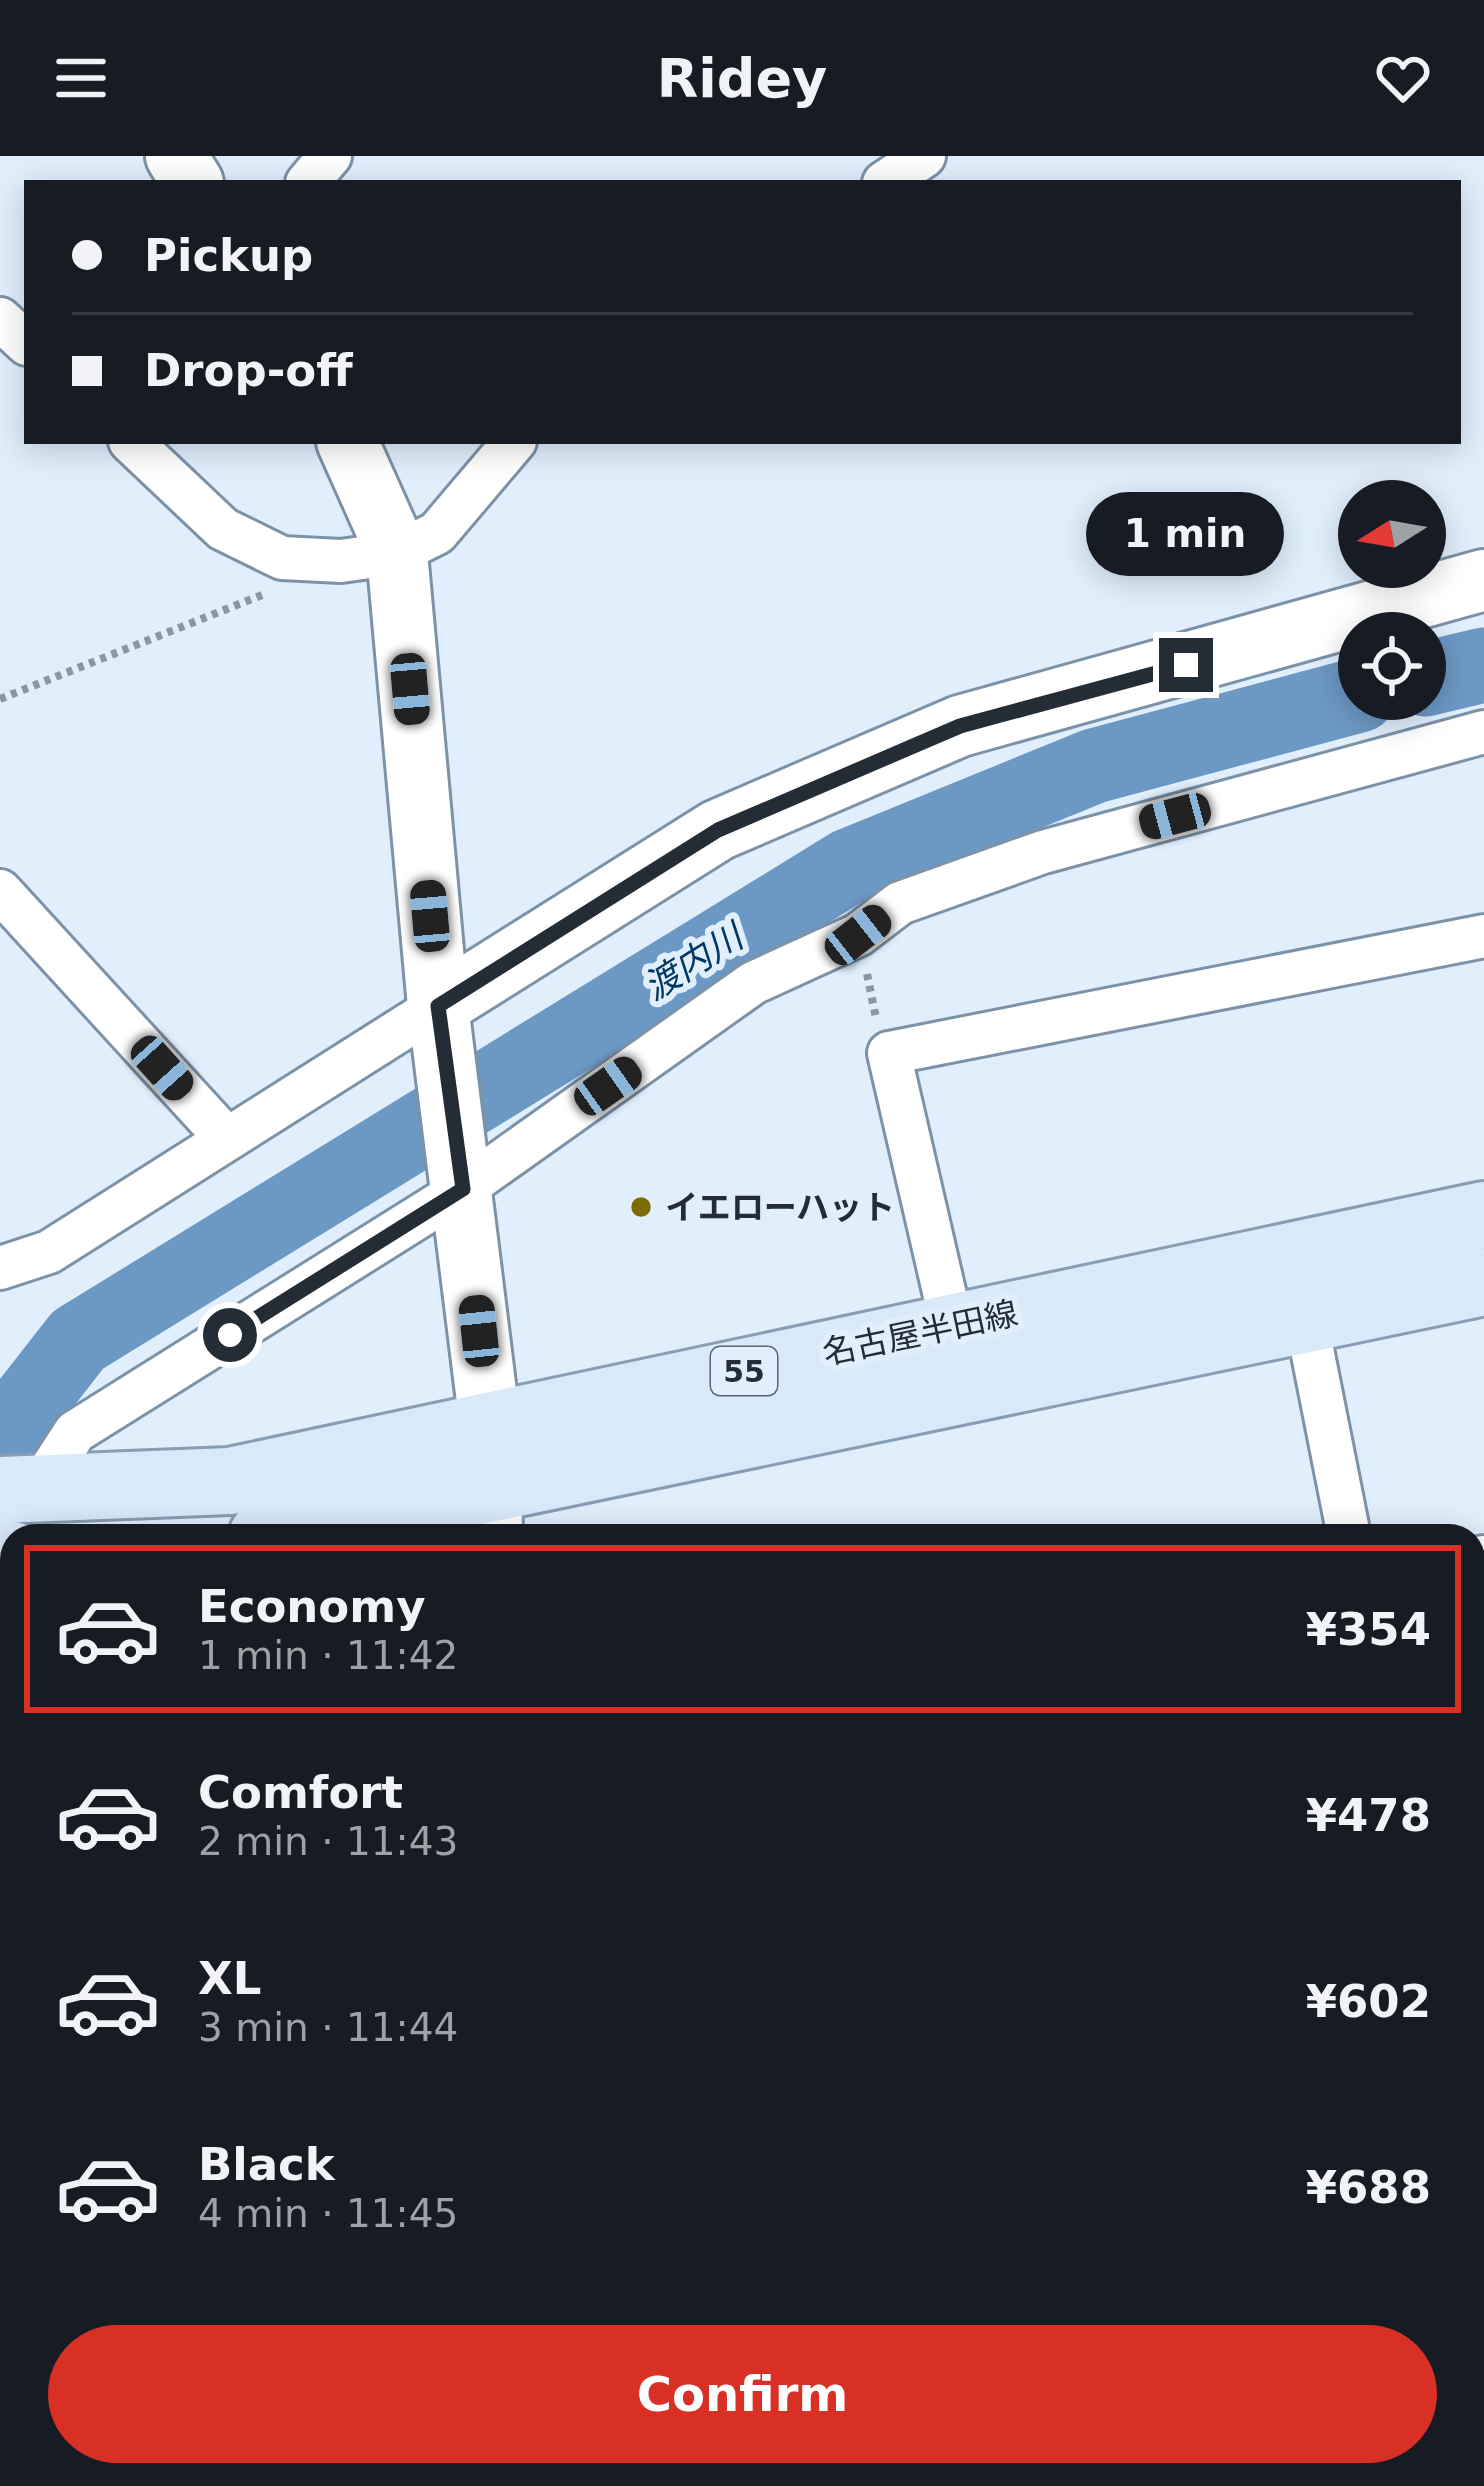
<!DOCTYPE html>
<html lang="en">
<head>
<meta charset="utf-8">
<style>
	body { margin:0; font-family:"DejaVu Sans","Noto Sans JP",sans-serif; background:#242831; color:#f1f3f6; height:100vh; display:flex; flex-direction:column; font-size:45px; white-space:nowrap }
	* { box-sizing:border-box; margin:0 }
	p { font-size:39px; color:#9ea1a6 }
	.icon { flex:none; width:66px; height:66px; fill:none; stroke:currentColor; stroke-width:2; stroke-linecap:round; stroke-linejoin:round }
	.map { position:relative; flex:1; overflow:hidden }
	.sheet { position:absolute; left:0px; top:1368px; width:1485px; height:963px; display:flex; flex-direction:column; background:#171b24; border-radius:36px 36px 0 0; box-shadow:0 6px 30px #0003 }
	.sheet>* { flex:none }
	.banner { position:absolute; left:24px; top:24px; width:1437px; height:264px; border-radius:0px; box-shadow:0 6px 30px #0003; display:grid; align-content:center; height:264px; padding:0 48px; background:#171b24 }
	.needle { width:78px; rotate:259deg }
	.buttons { position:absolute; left:1338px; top:324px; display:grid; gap:24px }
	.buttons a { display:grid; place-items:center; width:108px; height:108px; border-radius:50%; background:#171b24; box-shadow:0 6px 30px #0003; font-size:60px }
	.end { position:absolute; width:54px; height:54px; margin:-27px; border:15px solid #242d36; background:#fff; box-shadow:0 0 0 6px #fff }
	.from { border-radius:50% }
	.bubble { position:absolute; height:84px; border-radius:42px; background:#171b24; box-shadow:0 6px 30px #0003; font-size:39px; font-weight:700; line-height:84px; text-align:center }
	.car { position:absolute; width:36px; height:72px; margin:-36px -18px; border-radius:15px; box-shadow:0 0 9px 3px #0007; background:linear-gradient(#222 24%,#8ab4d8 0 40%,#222 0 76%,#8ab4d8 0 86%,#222 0) }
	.banner b { display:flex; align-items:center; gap:42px; height:114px; font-size:45px }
	.banner b+b { border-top:3px solid #363941 }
	.banner i { width:30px; height:30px; background:#f1f3f6 }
	ul { padding:21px 0 0; list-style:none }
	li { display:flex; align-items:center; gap:36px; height:168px; margin:0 24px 18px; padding:0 24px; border:6px solid transparent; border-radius:0px }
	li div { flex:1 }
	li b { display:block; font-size:45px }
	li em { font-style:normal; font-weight:700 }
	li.selected { border-color:#d93025 }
	li>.icon { width:108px; height:108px; stroke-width:1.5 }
	.cta { display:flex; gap:24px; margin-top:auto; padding:24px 48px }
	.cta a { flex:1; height:138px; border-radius:72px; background:#d93025; color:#fff; font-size:48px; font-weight:700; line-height:138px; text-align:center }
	header { display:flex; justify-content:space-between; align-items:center; height:156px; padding:0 48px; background:#171b24; font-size:54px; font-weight:700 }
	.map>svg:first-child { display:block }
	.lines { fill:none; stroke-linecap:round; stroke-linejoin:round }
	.river { stroke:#6c98c4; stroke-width:75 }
	.street-casing { stroke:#7c92a7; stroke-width:48 }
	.secondary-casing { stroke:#7c92a7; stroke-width:66 }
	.primary-casing { stroke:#889db2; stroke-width:72 }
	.path { stroke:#8a96a2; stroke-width:8; stroke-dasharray:6 6; stroke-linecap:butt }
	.street { stroke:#fff; stroke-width:42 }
	.secondary { stroke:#fff; stroke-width:60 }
	.primary { stroke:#d8e9f9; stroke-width:66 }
	.route { stroke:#242d36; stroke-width:15 }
	.poi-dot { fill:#7d6c06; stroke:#e1effd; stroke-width:4.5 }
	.labels { text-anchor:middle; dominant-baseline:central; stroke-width:12; stroke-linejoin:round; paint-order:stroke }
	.shield { fill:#e1effd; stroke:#5d6772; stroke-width:3 }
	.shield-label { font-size:30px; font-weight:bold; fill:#242d36 }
	.poi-label { font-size:33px; font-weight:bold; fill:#242d36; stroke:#e1effd; text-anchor:start }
	.street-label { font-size:33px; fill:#242d36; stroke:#e1effd }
	.water-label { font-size:36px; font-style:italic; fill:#023861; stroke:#e1effd }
</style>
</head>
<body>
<header><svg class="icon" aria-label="menu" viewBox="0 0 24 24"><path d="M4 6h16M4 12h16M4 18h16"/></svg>Ridey<svg class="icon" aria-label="heart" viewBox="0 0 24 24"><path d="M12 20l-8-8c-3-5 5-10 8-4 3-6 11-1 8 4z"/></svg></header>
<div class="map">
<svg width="1484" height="2330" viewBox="0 0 1484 2330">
	<rect width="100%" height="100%" fill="#e1effd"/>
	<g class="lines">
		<!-- river -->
		<path class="river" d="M1425 523 1484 509
			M0 1284 78 1184 849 710 1094 610 1359 539"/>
		<defs>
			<path id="street" d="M307 27 330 0
				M884 27 924 0
				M0 163 27 188
				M130 285 223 373 282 402 341 405 397 397 437 377 515 285
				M0 735 227 983
				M0 1112 49 1096 438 850
				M1306 1163 1349 1380
				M952 1170 889 897 1484 780
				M38 1333 75 1276 463 1033 753 827 858 779 900 747 1043 696 1484 576
				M1473 1403 1484 1401
				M0 1609 12 1611
				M1473 1676 1484 1675
				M0 1844 12 1846
				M0 2012 12 2015
				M0 2186 12 2068
				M1473 2226H1484
				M1415 2319V2330"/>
			<path id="secondary" d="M176 0 193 27
				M347 285 397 397 438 850 490 1269 492 1380
				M438 850 718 674 960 570 1484 424
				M399 2330 401 2319"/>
			<path id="primary" d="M0 1334 230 1325 1484 1059
				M262 1380 1484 1126
				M0 1400 12 1399"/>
		</defs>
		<!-- street casing -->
		<use href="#street" class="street-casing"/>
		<!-- secondary casing -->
		<use href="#secondary" class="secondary-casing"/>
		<!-- primary casing -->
		<use href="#primary" class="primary-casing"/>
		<!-- path -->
		<path class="path" d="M0 543 267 437
			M867 818 876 862"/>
		<!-- street -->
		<use href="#street" class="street"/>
		<!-- secondary -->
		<use href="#secondary" class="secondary"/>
		<!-- primary -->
		<use href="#primary" class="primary"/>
	</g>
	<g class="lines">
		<!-- route -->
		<path class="route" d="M230 1179 463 1033 438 850 718 674 960 570 1186 509"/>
	</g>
	<!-- markers -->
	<circle class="poi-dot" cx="641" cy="1051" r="12"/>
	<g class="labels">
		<!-- shield labels -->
		<rect class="shield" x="711" y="1191" width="66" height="48" rx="9"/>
		<g class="shield-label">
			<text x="744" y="1215">55</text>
		</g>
		<!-- poi labels -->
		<g class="poi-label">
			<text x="665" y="1051">イエローハット</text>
		</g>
		<!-- street labels -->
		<g class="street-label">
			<text transform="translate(920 1177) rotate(-12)">名古屋半田線</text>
		</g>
		<!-- water labels -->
		<g class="water-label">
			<text transform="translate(693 806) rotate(-32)">渡内川</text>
		</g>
	</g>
</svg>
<div class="buttons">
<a><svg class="needle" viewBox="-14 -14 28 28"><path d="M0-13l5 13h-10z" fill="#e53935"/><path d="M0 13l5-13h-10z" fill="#9ea1a6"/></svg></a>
<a><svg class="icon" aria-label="locate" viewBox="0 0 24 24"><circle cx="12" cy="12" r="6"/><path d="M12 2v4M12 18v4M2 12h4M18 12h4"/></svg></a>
</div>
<i class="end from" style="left:230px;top:1179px"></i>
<i class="end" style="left:1186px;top:509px"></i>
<div class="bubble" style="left:1086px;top:336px;width:198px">1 min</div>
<i class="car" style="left:410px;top:533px;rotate:175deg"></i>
<i class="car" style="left:1175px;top:660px;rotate:255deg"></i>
<i class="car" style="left:430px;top:760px;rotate:355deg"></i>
<i class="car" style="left:858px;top:779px;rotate:52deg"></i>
<i class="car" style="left:162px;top:912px;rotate:138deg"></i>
<i class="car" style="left:608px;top:930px;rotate:55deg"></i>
<i class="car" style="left:479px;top:1175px;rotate:354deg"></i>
<div class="banner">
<b><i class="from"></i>Pickup</b>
<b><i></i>Drop-off</b>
</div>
<section class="sheet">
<ul>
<li class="selected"><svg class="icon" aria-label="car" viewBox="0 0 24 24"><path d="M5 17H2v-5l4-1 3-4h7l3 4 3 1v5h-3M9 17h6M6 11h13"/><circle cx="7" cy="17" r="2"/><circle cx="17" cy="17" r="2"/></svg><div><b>Economy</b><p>1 min · 11:42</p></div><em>¥354</em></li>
<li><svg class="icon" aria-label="car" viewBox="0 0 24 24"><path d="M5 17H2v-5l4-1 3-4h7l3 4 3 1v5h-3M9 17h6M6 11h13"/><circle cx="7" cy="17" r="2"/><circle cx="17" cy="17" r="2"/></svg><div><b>Comfort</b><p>2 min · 11:43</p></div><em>¥478</em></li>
<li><svg class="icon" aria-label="car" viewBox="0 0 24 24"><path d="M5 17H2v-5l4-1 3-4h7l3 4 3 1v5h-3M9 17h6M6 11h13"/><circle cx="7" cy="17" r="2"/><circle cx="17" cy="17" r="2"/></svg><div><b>XL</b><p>3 min · 11:44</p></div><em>¥602</em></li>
<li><svg class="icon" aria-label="car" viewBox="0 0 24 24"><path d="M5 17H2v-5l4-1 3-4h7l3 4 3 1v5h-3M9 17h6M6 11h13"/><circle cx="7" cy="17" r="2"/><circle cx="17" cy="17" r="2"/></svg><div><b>Black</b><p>4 min · 11:45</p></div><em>¥688</em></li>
</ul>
<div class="cta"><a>Confirm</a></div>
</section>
</div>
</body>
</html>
